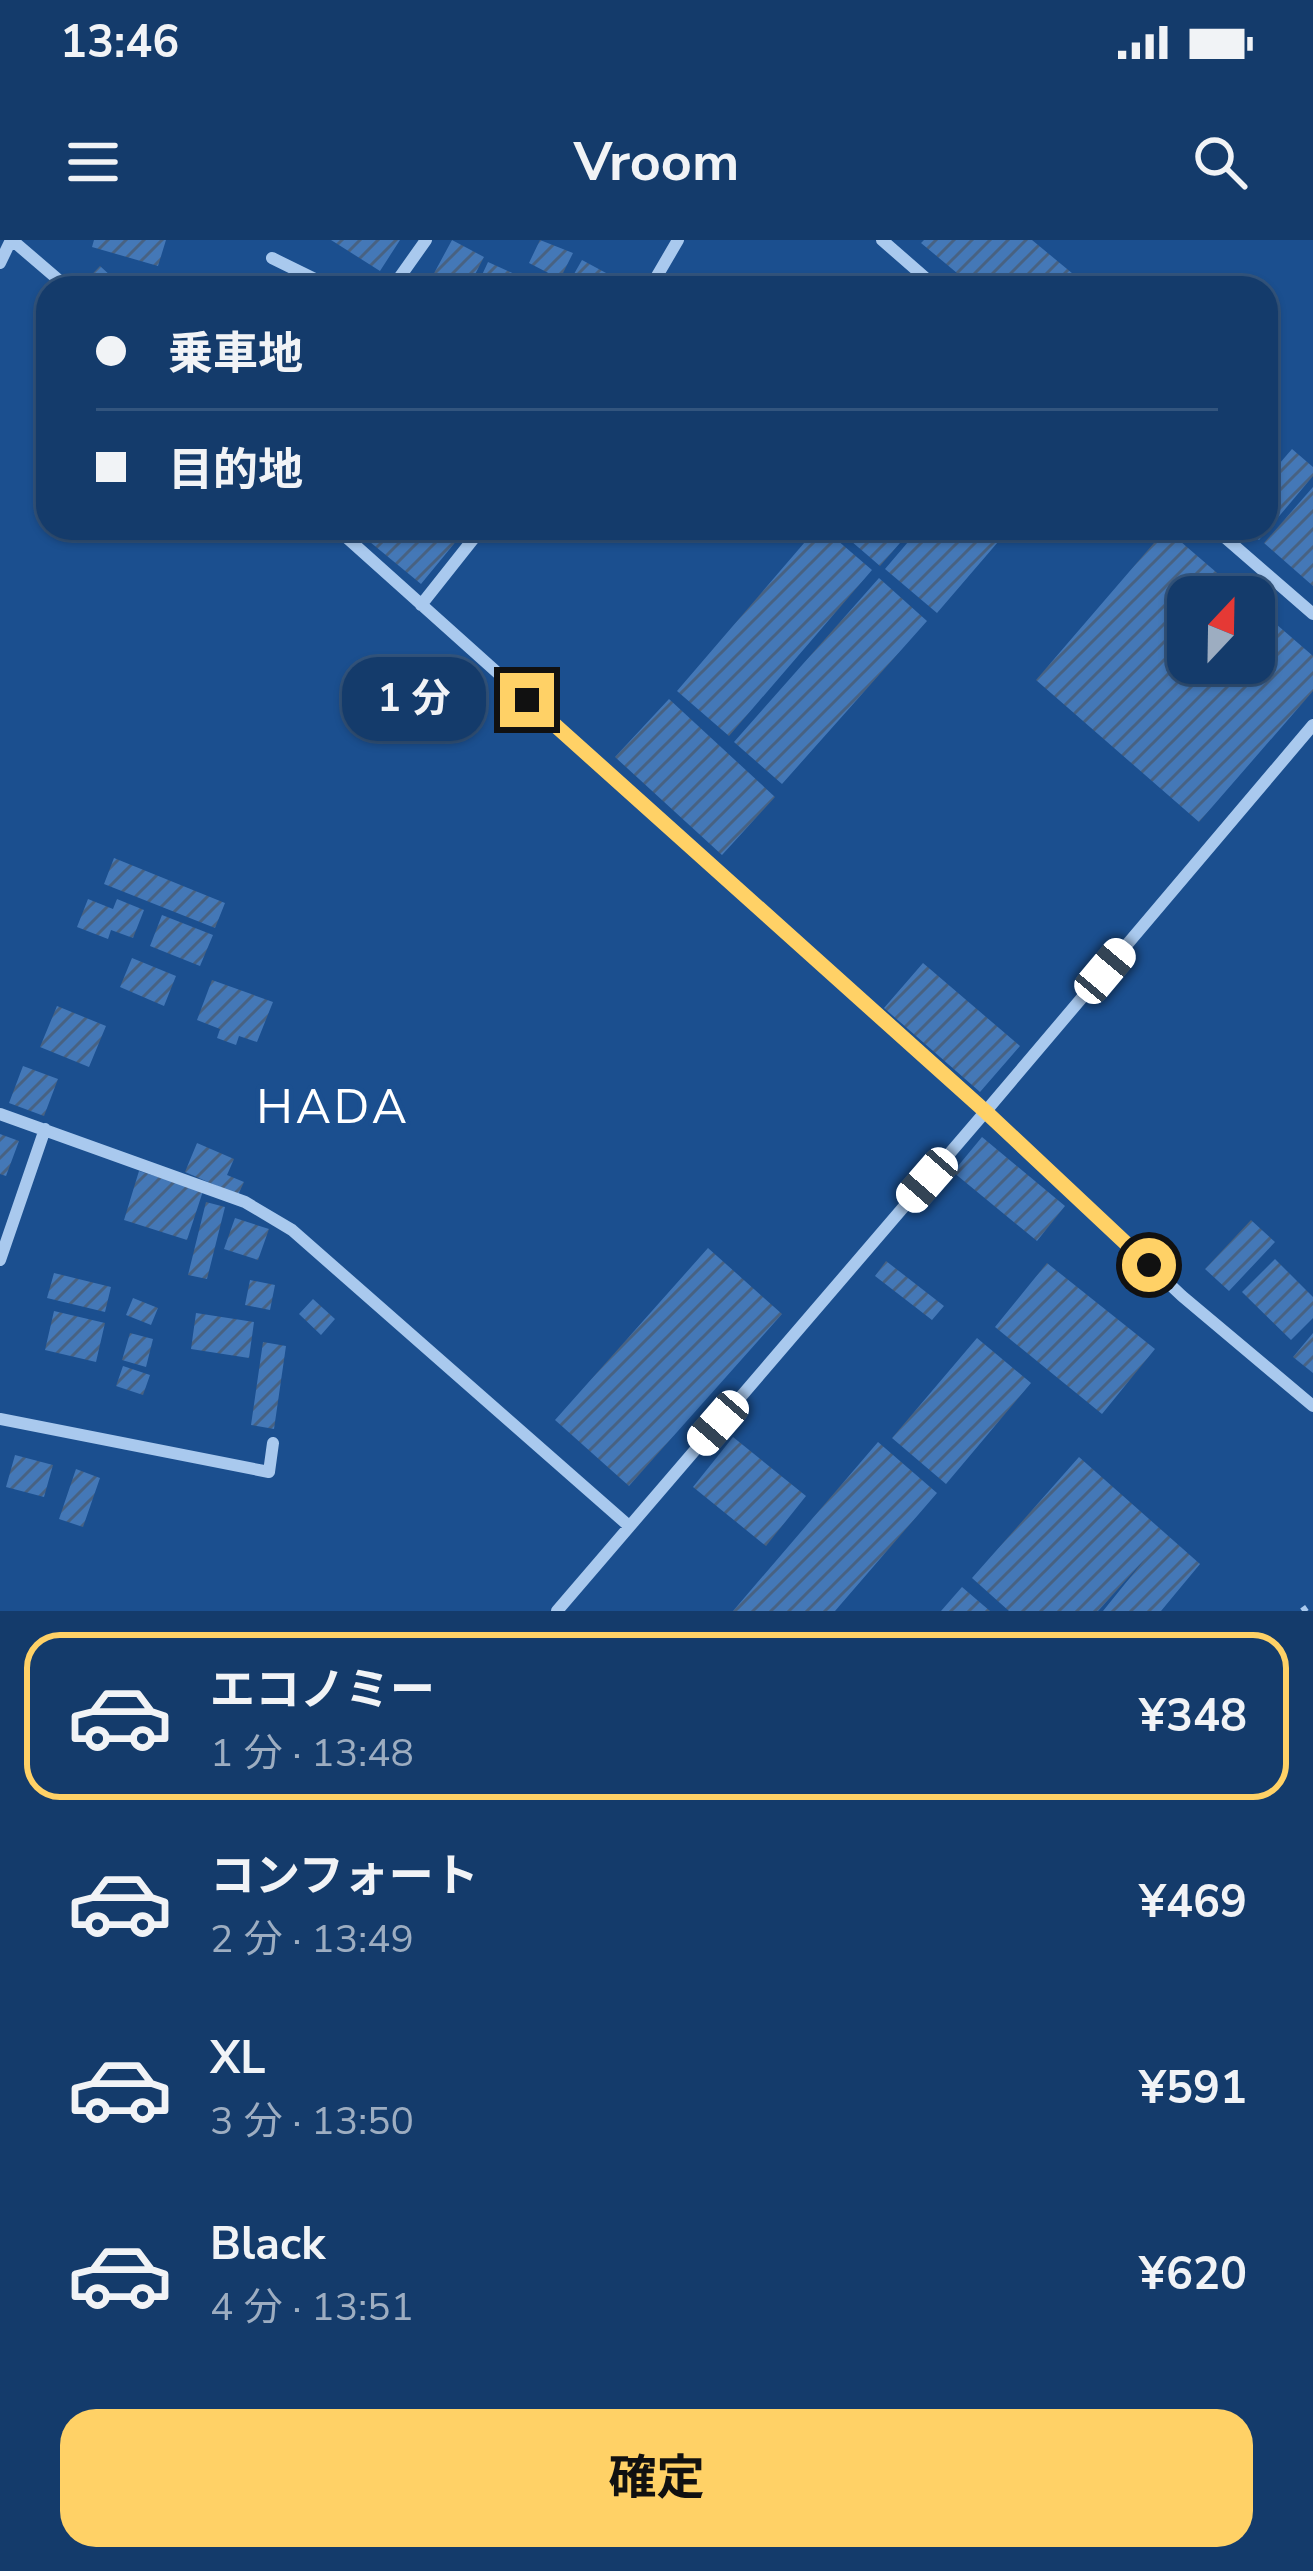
<!DOCTYPE html>
<html lang="ja">
<head>
<meta charset="utf-8">
<style>
	body { margin:0; font-family:"Nunito Sans","Noto Sans JP",sans-serif; background:#1d4271; color:#f1f3f6; height:100vh; display:flex; flex-direction:column; font-size:45px; white-space:nowrap }
	* { box-sizing:border-box; margin:0 }
	p { font-size:39px; color:#9dadc1 }
	.icon { flex:none; width:66px; height:66px; fill:none; stroke:currentColor; stroke-width:2; stroke-linecap:round; stroke-linejoin:round }
	.map { position:relative; height:1371px; overflow:hidden }
	.drawer { display:flex; flex-direction:column; background:#143b6b; flex:1 }
	.drawer>* { flex:none }
	.guide { position:absolute; left:36px; top:36px; width:1242px; height:264px; border-radius:36px; box-shadow:0 3px 9px #0004,0 0 0 3px #33557e; display:grid; align-content:center; height:264px; padding:0 60px; background:#143b6b }
	.needle { width:78px; rotate:22deg }
	.fabs { position:absolute; left:1167px; top:336px; display:grid; gap:24px }
	.fabs a { display:grid; place-items:center; width:108px; height:108px; border-radius:24px; background:#143b6b; box-shadow:0 3px 9px #0004,0 0 0 3px #33557e; font-size:60px }
	.end { position:absolute; width:54px; height:54px; margin:-27px; border:15px solid #ffd166; background:#111; box-shadow:0 0 0 6px #111 }
	.from { border-radius:50% }
	.bubble { position:absolute; height:84px; border-radius:36px; background:#143b6b; box-shadow:0 3px 9px #0004,0 0 0 3px #33557e; font-size:39px; font-weight:700; line-height:84px; text-align:center }
	.car { position:absolute; width:36px; height:72px; margin:-36px -18px; border-radius:15px; box-shadow:0 0 9px 3px #0007; background:linear-gradient(#fff 24%,#345 0 40%,#fff 0 76%,#345 0 86%,#fff 0) }
	.guide b { display:flex; align-items:center; gap:42px; height:114px; font-size:45px }
	.guide b+b { border-top:3px solid #33557e }
	.guide i { width:30px; height:30px; background:#f1f3f6 }
	ul { padding:21px 0 0; list-style:none }
	li { display:flex; align-items:center; gap:36px; height:168px; margin:0 24px 18px; padding:0 36px; border:6px solid transparent; border-radius:36px }
	li div { flex:1 }
	li b { display:block; font-size:45px }
	li em { font-style:normal; font-weight:700 }
	li.on { border-color:#ffd166 }
	li>.icon { width:108px; height:108px; stroke-width:1.5 }
	.action { display:flex; gap:24px; margin-top:auto; padding:24px 60px }
	.action a { flex:1; height:138px; border-radius:36px; background:#ffd166; color:#111; font-size:48px; font-weight:700; line-height:138px; text-align:center }
	.status { display:flex; justify-content:space-between; align-items:center; height:84px; padding:0 60px; background:#143b6b; direction:ltr }
	.status svg { height:33px; fill:currentColor }
	header { display:flex; justify-content:space-between; align-items:center; height:156px; padding:0 60px; background:#143b6b; font-size:54px; font-weight:700 }
	.map>svg:first-child { display:block }
	.building { fill:url(#building-hatch) }
	.lines { fill:none; stroke-linecap:round; stroke-linejoin:round }
	.path { stroke:#a9c9ee; stroke-width:6; stroke-dasharray:6 9; stroke-linecap:butt }
	.street { stroke:#a9c9ee; stroke-width:12 }
	.route { stroke:#ffd166; stroke-width:15 }
	.labels { text-anchor:middle; dominant-baseline:central; stroke-width:9; stroke-linejoin:round; paint-order:stroke }
	.quarter-label { font-size:48px; letter-spacing:3px; fill:#fff; stroke:#1b4f8f }
</style>
</head>
<body>
<div class="status"><b>13:46</b><svg viewBox="0 0 49 12"><path d="M0 12V9h3v3zM5 12V6h3v6zM10 12V3h3v9zM15 12V0h3v12zM26 1h20v11H26zM47 4h2v5h-2z"/></svg></div>
<header><svg class="icon" aria-label="menu" viewBox="0 0 24 24"><path d="M4 6h16M4 12h16M4 18h16"/></svg>Vroom<svg class="icon" aria-label="search" viewBox="0 0 24 24"><circle cx="10" cy="10" r="6"/><path d="M15 15l6 6"/></svg></header>
<div class="map">
<svg width="1313" height="1371" viewBox="0 0 1313 1371">
	<defs>
		<pattern id="building-hatch" width="6" height="6" patternUnits="userSpaceOnUse" patternTransform="scale(3)"><rect width="6" height="6" fill="#4478b7"/><path d="M-1 1l2-2M0 6l6-6M5 7l2-2" fill="none" stroke="#486282"/></pattern>
	</defs>
	<rect width="100%" height="100%" fill="#1b4f8f"/>
	<!-- building -->
	<path class="building" d="M94 0H166L158 26 92 7Z
		M331 0H400L380 31Z
		M452 0 484 17 468 48H453L432 37Z
		M540 0 573 13 560 39 529 23Z
		M924 0H1032L1090 48H975L921 3Z
		M582 20 619 40 614 48H566Z
		M488 22 521 37 515 48H476Z
		M100 26 124 48H79Z
		M1292 209 1313 227V236L1259 300 1245 288H1266V239Z
		M1313 247V346L1264 303Z
		M353 288H467L421 344Z
		M817 288H823L872 330 729 496 677 451Z
		M836 288H913L880 326Z
		M920 288H1010L937 373 885 329Z
		M1166 289 1245 357H1188V423H1254V365L1313 416V451L1199 582 1036 440Z
		M879 338 927 381 782 544 734 502Z
		M669 459 775 557 722 615 615 517Z
		M114 618 225 663 215 688 104 644Z
		M88 659 113 669 117 659 144 670 133 698 111 690 108 699 77 687Z
		M162 675 213 695 200 726 150 706Z
		M132 718 176 736 164 766 120 747Z
		M923 723 1020 806 980 852 884 768Z
		M212 740 273 762 257 802 239 796 236 805 217 798 220 789 197 780Z
		M57 766 106 786 89 827 40 807Z
		M23 826 58 839 44 876 9 863Z
		M0 894 19 901 6 936 0 934Z
		M982 897 1065 966 1037 1001 953 932Z
		M197 903 234 919 227 935 244 942 238 955 185 932Z
		M139 931 203 951 187 1000 124 980Z
		M206 962 225 967 207 1039 188 1035Z
		M235 978 269 989 258 1020 224 1009Z
		M1251 980 1275 1002 1229 1051 1205 1029Z
		M708 1008 782 1074 629 1246 555 1180Z
		M1275 1019 1313 1057V1078L1291 1100 1242 1052Z
		M886 1021 944 1066 932 1080 875 1036Z
		M1047 1023 1155 1109 1102 1174 995 1087Z
		M54 1033 111 1047 105 1072 47 1058Z
		M250 1040 275 1045 270 1070 245 1065Z
		M133 1058 158 1068 151 1085 126 1075Z
		M313 1059 335 1079 321 1095 299 1074Z
		M54 1071 105 1083 96 1122 45 1110Z
		M196 1073 254 1082 249 1118 191 1109Z
		M130 1093 153 1099 146 1127 122 1120Z
		M1313 1093V1133L1293 1117Z
		M977 1098 1031 1143 946 1244 892 1198Z
		M263 1102 286 1106 274 1189 251 1185Z
		M123 1126 150 1135 143 1155 116 1146Z
		M733 1197 806 1256 766 1306 693 1247Z
		M878 1202 937 1253 835 1371H733Z
		M15 1215 53 1225 44 1257 6 1247Z
		M1079 1217 1200 1324 1161 1371H1103L1145 1319 1098 1371H1009L972 1338Z
		M76 1229 100 1238 83 1287 59 1279Z
		M962 1347 990 1371H941Z"/>
	<g class="lines">
		<!-- path -->
		<path class="path" d="M1302 1371 1313 1363"/>
		<!-- street -->
		<path class="street" d="M12 0 68 48
			M882 0 937 48
			M272 18 333 48
			M0 23 11 0
			M392 48 426 0
			M650 48 678 0
			M336 288 986 871 1182 1056 1313 1166
			M1214 288 1313 374
			M421 365 482 288
			M0 874 245 962 292 990 629 1286
			M0 1020 45 889
			M0 1179 269 1232 273 1203
			M557 1371 986 871 1313 485"/>
	</g>
	<g class="lines">
		<!-- route -->
		<path class="route" d="M527 460 986 872 1149 1025"/>
	</g>
	<g class="labels">
		<!-- quarter labels -->
		<g class="quarter-label">
			<text x="333" y="867">HADA</text>
		</g>
	</g>
</svg>
<div class="fabs">
<a><svg class="needle" viewBox="-14 -14 28 28"><path d="M0-13l5 13h-10z" fill="#e53935"/><path d="M0 13l5-13h-10z" fill="#9dadc1"/></svg></a>
</div>
<i class="end from" style="left:1149px;top:1025px"></i>
<i class="end" style="left:527px;top:460px"></i>
<div class="bubble" style="left:342px;top:417px;width:144px">1 分</div>
<i class="car" style="left:1105px;top:731px;rotate:40deg"></i>
<i class="car" style="left:927px;top:940px;rotate:221deg"></i>
<i class="car" style="left:718px;top:1183px;rotate:221deg"></i>
<div class="guide">
<b><i class="from"></i>乗車地</b>
<b><i></i>目的地</b>
</div>
</div>
<section class="drawer">
<ul>
<li class="on"><svg class="icon" aria-label="car" viewBox="0 0 24 24"><path d="M5 17H2v-5l4-1 3-4h7l3 4 3 1v5h-3M9 17h6M6 11h13"/><circle cx="7" cy="17" r="2"/><circle cx="17" cy="17" r="2"/></svg><div><b>エコノミー</b><p>1 分 · 13:48</p></div><em>¥348</em></li>
<li><svg class="icon" aria-label="car" viewBox="0 0 24 24"><path d="M5 17H2v-5l4-1 3-4h7l3 4 3 1v5h-3M9 17h6M6 11h13"/><circle cx="7" cy="17" r="2"/><circle cx="17" cy="17" r="2"/></svg><div><b>コンフォート</b><p>2 分 · 13:49</p></div><em>¥469</em></li>
<li><svg class="icon" aria-label="car" viewBox="0 0 24 24"><path d="M5 17H2v-5l4-1 3-4h7l3 4 3 1v5h-3M9 17h6M6 11h13"/><circle cx="7" cy="17" r="2"/><circle cx="17" cy="17" r="2"/></svg><div><b>XL</b><p>3 分 · 13:50</p></div><em>¥591</em></li>
<li><svg class="icon" aria-label="car" viewBox="0 0 24 24"><path d="M5 17H2v-5l4-1 3-4h7l3 4 3 1v5h-3M9 17h6M6 11h13"/><circle cx="7" cy="17" r="2"/><circle cx="17" cy="17" r="2"/></svg><div><b>Black</b><p>4 分 · 13:51</p></div><em>¥620</em></li>
</ul>
<div class="action"><a>確定</a></div>
</section>
</body>
</html>
